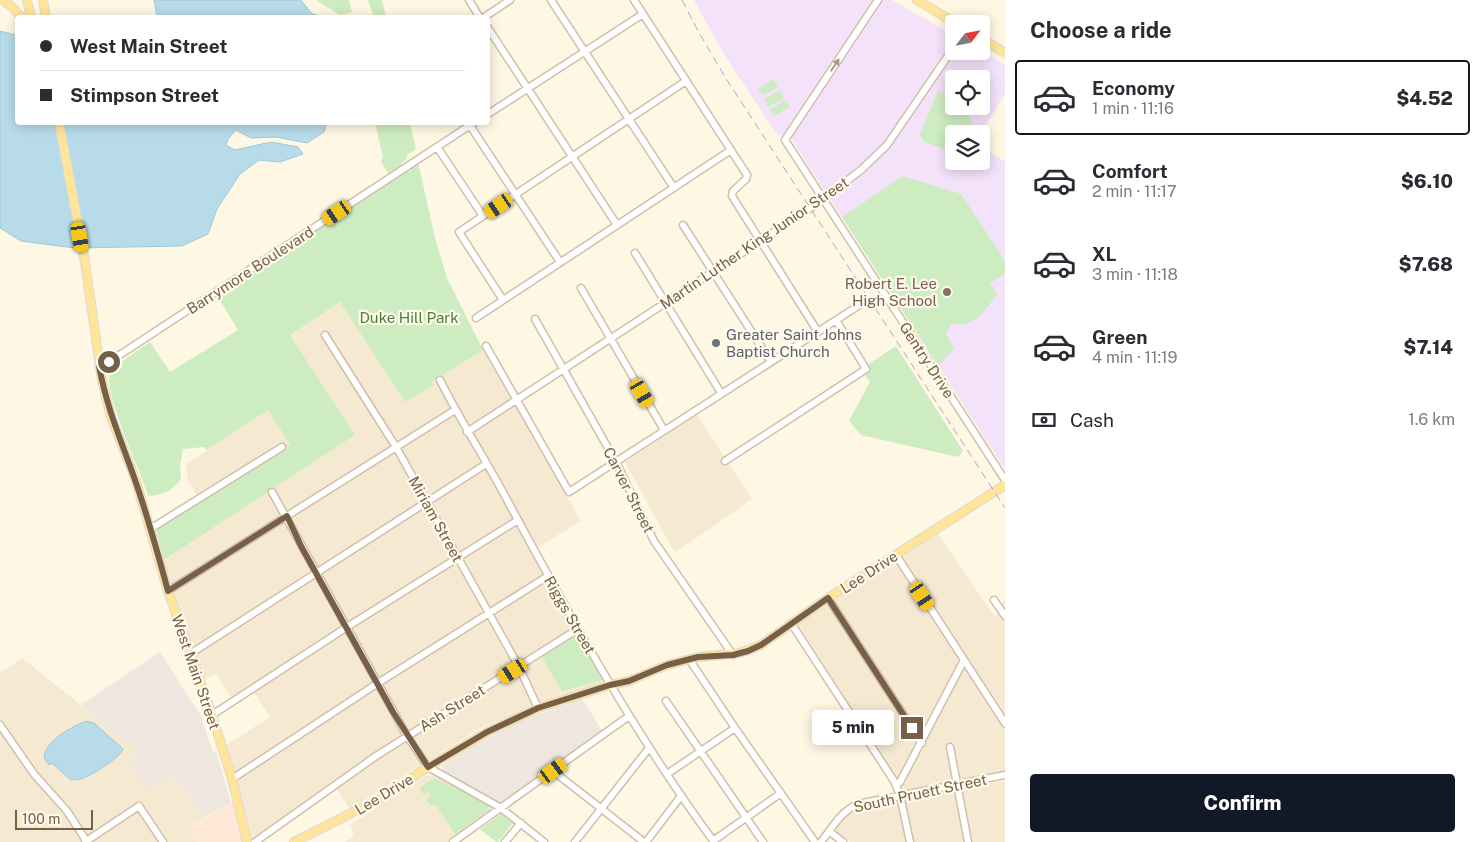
<!DOCTYPE html>
<html lang="en">
<head>
<meta charset="utf-8">
<style>
	body { margin:0; font-family:"Public Sans",sans-serif; background:#f7f7f7; color:#2b2b33; height:100vh; display:flex; flex-direction:column; font-size:19px; white-space:nowrap }
	* { box-sizing:border-box; margin:0 }
	p { font-size:16px; color:#7c7c81 }
	.icon { flex:none; width:28px; height:28px; fill:none; stroke:currentColor; stroke-width:2; stroke-linecap:round; stroke-linejoin:round }
	.map { position:relative; flex:1; overflow:hidden }
	.sheet { display:flex; flex-direction:column; background:#fff; width:475px }
	.sheet>* { flex:none }
	.banner { position:absolute; left:15px; top:15px; width:475px; height:110px; border-radius:5px; box-shadow:0 2px 12px #0003; display:grid; align-content:center; height:110px; padding:0 25px; background:#fff }
	.needle { width:32px; rotate:58deg }
	.fabs { position:absolute; left:945px; top:15px; display:grid; gap:10px }
	.fabs a { display:grid; place-items:center; width:45px; height:45px; border-radius:5px; background:#fff; box-shadow:0 2px 12px #0003; font-size:25px }
	.scale { position:absolute; left:15px; bottom:12px; width:78px; box-sizing:border-box; padding-left:5px; border:2px solid #775f48; border-top:0; font-size:14px; line-height:18px; white-space:nowrap; color:#775f48; -webkit-text-stroke:4px #fffaeb; paint-order:stroke }
	.end { position:absolute; width:22px; height:22px; margin:-11px; border:6px solid #775f48; background:#fff; box-shadow:0 0 0 2px #fff }
	.from { border-radius:50% }
	.bubble { position:absolute; height:35px; border-radius:5px; background:#fff; box-shadow:0 2px 12px #0003; font-size:16px; font-weight:800; line-height:35px; text-align:center }
	.car { position:absolute; width:15px; height:30px; margin:-15px -8px; border-radius:6px; box-shadow:0 0 4px 1px #0007; background:linear-gradient(#f5c518 24%,#345 0 40%,#f5c518 0 76%,#345 0 86%,#f5c518 0) }
	.banner b { display:flex; align-items:center; gap:18px; height:48px; font-size:19px }
	.banner b+b { border-top:1px solid #e1e1e2 }
	.banner i { width:12px; height:12px; background:#2b2b33 }
	ul { padding:0; list-style:none }
	li { display:flex; align-items:center; gap:15px; height:75px; margin:0 10px 8px; padding:0 15px; border:2px solid transparent; border-radius:5px }
	li div { flex:1 }
	li b { display:block; font-size:19px }
	li em { font-style:normal; font-weight:800 }
	li.current { border-color:#111827 }
	li>.icon { width:45px; height:45px; stroke-width:1.5 }
	h2 { padding:0 25px; font-size:22px; line-height:60px }
	.pay { display:flex; align-items:center; gap:12px; height:55px; padding:0 25px; font-size:19px }
	.pay p { margin-inline-start:auto }
	.button { display:flex; gap:10px; margin-top:auto; padding:10px 25px }
	.button a { flex:1; height:58px; border-radius:5px; background:#111827; color:#fff; font-size:20px; font-weight:800; line-height:58px; text-align:center }
	main { display:flex; flex:1; min-height:0 }
	.map>svg:first-child { display:block }
	.residential { fill:#f6e9d2 }
	.commercial { fill:#fee8d7 }
	.industrial { fill:#ede7df }
	.education { fill:#f4e1fa; fill-rule:evenodd }
	.green { fill:#cdecc1 }
	.water { fill:#b7dbe8; stroke:#9dcadb }
	.lines { fill:none; stroke-linecap:round; stroke-linejoin:round }
	.minor-casing { stroke:#d0bfaa; stroke-width:9 }
	.major-casing { stroke:#ded9d3; stroke-width:10 }
	.minor { stroke:#fff; stroke-width:6 }
	.major { stroke:#ffe599; stroke-width:8 }
	.rail { stroke:#bba2c8; stroke-width:1; stroke-dasharray:8 5; stroke-linecap:butt }
	.oneway { fill:#a79788 }
	.route { stroke:#775f48; stroke-width:6 }
	.education-dot { fill:#8d6e63; stroke:#fffaeb; stroke-width:2 }
	.worship-dot { fill:#6b7280; stroke:#fffaeb; stroke-width:2 }
	.labels { text-anchor:middle; dominant-baseline:central; stroke-width:4.5; stroke-linejoin:round; paint-order:stroke }
	.street-label { font-size:15px; fill:#775f48; stroke:#fffaeb }
	.education-label { font-size:15px; fill:#785e54; stroke:#fffaeb; text-anchor:end }
	.park-label { font-size:15px; fill:#4a7e3f; stroke:#fffaeb }
	.worship-label { font-size:15px; fill:#5b616d; stroke:#fffaeb; text-anchor:start }
</style>
</head>
<body>
<main>
<div class="map">
<svg width="1005" height="842" viewBox="0 0 1005 842">
	<rect width="100%" height="100%" fill="#fdf7e4"/>
	<!-- residential -->
	<path class="residential" d="M340 302 405 402 433 386 431 382 483 350 581 521 532 551 606 681 540 702 479 729 350 809 332 782 252 840 226 745 270 717 250 687 232 699 216 673 203 681 175 599 163 561 354 435 290 335Z
		M268 410 291 444 200 501 188 480 186 464Z
		M697 415 752 499 676 552 672 548 625 462Z
		M938 534 995 617 1005 599V772L905 791 798 624Z
		M22 658 141 753 149 791 171 776 177 778 204 818 190 828 197 842H0V673Z
		M434 775 462 787 490 805 491 809 489 813 448 842H345L354 836 350 825 425 776Z
		M1005 781V842H850L835 830 851 811 870 806Z"/>
	<!-- commercial -->
	<path class="commercial" d="M231 803H234L243 842H197L190 828Z"/>
	<!-- industrial -->
	<path class="industrial" d="M160 652 201 716 213 753 216 751 231 803 204 818 177 778 174 779 170 777 149 791 129 760 140 753 81 705Z
		M582 699 603 732 500 805 442 769 443 765 470 748 520 721Z"/>
	<!-- education -->
	<path class="education" d="M694 0H892L954 36V51H981L1005 65V93L981 134H954V161H981V147L1005 162V469L792 140 776 133 722 51ZM954 79H981V106H954Z"/>
	<!-- green -->
	<path class="green" d="M316 0H349L352 12 340 15Z
		M368 0H382L386 17H374Z
		M774 79 778 87 762 96 758 89Z
		M780 90 784 98 768 107 764 99Z
		M938 91 954 98V106H964C970 115 973 123 974 134H954V152L924 142 920 135Z
		M786 100 790 107 774 116 770 109Z
		M375 123H410L416 149 407 155V159L401 163V166L390 173H388L381 162 383 157Z
		M418 162 435 238 447 278 483 350 432 382 433 386 405 402 340 302 290 335 355 435 164 560 156 529 290 444 268 410 207 450 204 447 183 449 180 466 181 479C172 491 163 495 148 496 138 462 106 403 109 370L150 342 170 372 238 330 216 294 406 170 408 172 411 171 409 168Z
		M903 176 961 194 1005 261V274L990 283 997 294C983 313 977 326 951 324L946 334 954 349 938 366 842 217Z
		M896 346 963 451 958 457 861 435 849 421 870 382 865 375 867 365Z
		M576 635 579 636 604 680 562 691 542 657Z
		M434 778 460 790 488 806 490 809 455 834 435 804 431 806 426 800 431 795 429 792 424 795 419 788Z
		M501 814 513 823 498 842H496L480 829Z"/>
	<!-- water -->
	<path class="water" d="M154 0H301L311 13 321 17H157Z
		M0 31 16 35 17 37 18 122 327 123 324 132 307 143 276 137 251 138 236 130 228 139 226 145 235 150 271 142 298 147 303 154 280 162 259 160 240 174 217 209 208 234 182 246 75 248 21 241 0 228Z
		M86 721 94 723 123 749C121 757 95 773 86 777 82 780 76 779 71 780L52 763 49 765 44 758C45 740 72 727 86 721Z"/>
	<g class="lines">
		<defs>
			<path id="minor" d="M469 0 480 18
				M551 0 674 188
				M634 0 747 175 746 179 733 191 732 196 818 332
				M878 0 785 140 1005 480
				M483 18 510 0
				M488 28 617 225
				M488 114 643 14
				M469 124 560 262
				M437 147 483 216
				M683 225 771 362
				M635 253 721 393
				M581 288 664 430
				M503 300 459 232 686 81
				M476 318 731 150
				M535 319 616 462 654 541 733 655
				M325 335 396 447 519 667 538 708
				M486 346 569 492 858 306
				M99 366 118 356 475 122
				M440 380C460 420 484 457 505 496 569 615 634 733 714 842
				M467 432 811 208 861 170 887 145 954 47
				M725 461 866 369 836 320
				M272 492 407 736 428 767 501 808 544 842
				M150 529 282 447
				M896 555 1005 723
				M168 591 455 410
				M828 598 922 743
				M994 600 1005 616
				M791 623 894 781 900 795 910 842
				M190 654 486 464
				M689 659 735 728 815 842
				M666 701 763 842
				M212 715 347 627 518 520
				M0 725 34 774 67 811 87 842
				M950 747 968 842
				M553 771 644 842
				M667 774 735 728
				M232 779 378 683 548 576
				M896 786 900 782 964 660
				M829 831 843 842
				M713 841 781 793
				M85 842 139 806 163 842
				M255 842 376 756 578 629
				M453 842 629 716
				M505 842 521 823
				M575 842 649 748
				M646 842 681 796
				M821 842C832 828 841 811 858 804L1005 775"/>
			<path id="major" d="M3 0 12 7 22 18
				M27 0 31 18
				M43 0 46 18
				M917 0 957 24
				M981 38 1005 53
				M59 122 84 256 102 380 111 417 136 481 168 591 212 715 232 779 247 842
				M294 842 381 798 428 767 487 732 538 708 610 685 629 681 667 665 698 657 740 653 761 645 828 598 1005 485"/>
		</defs>
		<!-- minor casing -->
		<use href="#minor" class="minor-casing"/>
		<!-- major casing -->
		<use href="#major" class="major-casing"/>
		<!-- minor -->
		<use href="#minor" class="minor"/>
		<!-- major -->
		<use href="#major" class="major"/>
		<!-- rail -->
		<path class="rail" d="M682 0 697 29 725 77 1005 508"/>
	</g>
	<!-- one-way arrows -->
	<defs><path id="oneway-solid" d="M-6-.8H1V-3.2L6.5 0L1 3.2V.8H-6Z" transform="scale(1.25)"/></defs>
	<use class="oneway" href="#oneway-solid" transform="translate(835 65) rotate(-56)"/>
	<g class="lines">
		<!-- route -->
		<path class="route" d="M109 362 99 366C107 409 121 440 135 480 148 517 158 554 168 591L287 516 301 546 393 712 428 767 487 732 538 708 610 685 629 681 667 665 698 657 733 655 748 651 761 645 828 598 912 728"/>
	</g>
	<!-- markers -->
	<circle class="education-dot" cx="947" cy="292" r="5"/>
	<circle class="worship-dot" cx="716" cy="343" r="5"/>
	<g class="labels">
		<!-- street labels -->
		<g class="street-label">
			<text transform="translate(754 243) rotate(-34)">Martin Luther King Junior Street</text>
			<text transform="translate(250 270) rotate(-33)">Barrymore Boulevard</text>
			<text transform="translate(927 360) rotate(57)">Gentry Drive</text>
			<text transform="translate(629 490) rotate(63)">Carver Street</text>
			<text transform="translate(436 519) rotate(61)">Miriam Street</text>
			<text transform="translate(869 572) rotate(-33)">Lee Drive</text>
			<text transform="translate(570 615) rotate(60)">Riggs Street</text>
			<text transform="translate(196 672) rotate(71)">West Main Street</text>
			<text transform="translate(452 708) rotate(-32)">Ash Street</text>
			<text transform="translate(920 793) rotate(-12)">South Pruett Street</text>
			<text transform="translate(384 794) rotate(-31)">Lee Drive</text>
		</g>
		<!-- education labels -->
		<g class="education-label">
			<text x="937" y="283">Robert E. Lee<tspan x="937" dy="17">High School</tspan></text>
		</g>
		<!-- park labels -->
		<g class="park-label">
			<text x="409" y="317">Duke Hill Park</text>
		</g>
		<!-- worship labels -->
		<g class="worship-label">
			<text x="726" y="334">Greater Saint Johns<tspan x="726" dy="17">Baptist Church</tspan></text>
		</g>
	</g>
</svg>
<div class="fabs">
<a><svg class="needle" viewBox="-14 -14 28 28"><path d="M0-13l5 13h-10z" fill="#e53935"/><path d="M0 13l5-13h-10z" fill="#7c7c81"/></svg></a>
<a><svg class="icon" aria-label="locate" viewBox="0 0 24 24"><circle cx="12" cy="12" r="6"/><path d="M12 2v4M12 18v4M2 12h4M18 12h4"/></svg></a>
<a><svg class="icon" aria-label="layers" viewBox="0 0 24 24"><path d="M12 4l9 5-9 5-9-5zM3 14l9 5 9-5"/></svg></a>
</div>
<div class="scale">100 m</div>
<i class="end from" style="left:109px;top:362px"></i>
<i class="end" style="left:912px;top:728px"></i>
<div class="bubble" style="left:812px;top:710px;width:82px">5 min</div>
<i class="car" style="left:499px;top:206px;rotate:236deg"></i>
<i class="car" style="left:337px;top:213px;rotate:236deg"></i>
<i class="car" style="left:80px;top:237px;rotate:170deg"></i>
<i class="car" style="left:642px;top:393px;rotate:150deg"></i>
<i class="car" style="left:922px;top:596px;rotate:147deg"></i>
<i class="car" style="left:513px;top:671px;rotate:238deg"></i>
<i class="car" style="left:553px;top:771px;rotate:54deg"></i>
<div class="banner">
<b><i class="from"></i>West Main Street</b>
<b><i></i>Stimpson Street</b>
</div>
</div>
<section class="sheet">
<h2>Choose a ride</h2>
<ul>
<li class="current"><svg class="icon" aria-label="car" viewBox="0 0 24 24"><path d="M5 17H2v-5l4-1 3-4h7l3 4 3 1v5h-3M9 17h6M6 11h13"/><circle cx="7" cy="17" r="2"/><circle cx="17" cy="17" r="2"/></svg><div><b>Economy</b><p>1 min · 11:16</p></div><em>$4.52</em></li>
<li><svg class="icon" aria-label="car" viewBox="0 0 24 24"><path d="M5 17H2v-5l4-1 3-4h7l3 4 3 1v5h-3M9 17h6M6 11h13"/><circle cx="7" cy="17" r="2"/><circle cx="17" cy="17" r="2"/></svg><div><b>Comfort</b><p>2 min · 11:17</p></div><em>$6.10</em></li>
<li><svg class="icon" aria-label="car" viewBox="0 0 24 24"><path d="M5 17H2v-5l4-1 3-4h7l3 4 3 1v5h-3M9 17h6M6 11h13"/><circle cx="7" cy="17" r="2"/><circle cx="17" cy="17" r="2"/></svg><div><b>XL</b><p>3 min · 11:18</p></div><em>$7.68</em></li>
<li><svg class="icon" aria-label="car" viewBox="0 0 24 24"><path d="M5 17H2v-5l4-1 3-4h7l3 4 3 1v5h-3M9 17h6M6 11h13"/><circle cx="7" cy="17" r="2"/><circle cx="17" cy="17" r="2"/></svg><div><b>Green</b><p>4 min · 11:19</p></div><em>$7.14</em></li>
</ul>
<div class="pay"><svg class="icon" aria-label="cash" viewBox="0 0 24 24"><path d="M3 7h18v10H3z"/><circle cx="12" cy="12" r="2"/></svg>Cash<p>1.6 km</p></div>
<div class="button"><a>Confirm</a></div>
</section>
</main>
</body>
</html>
